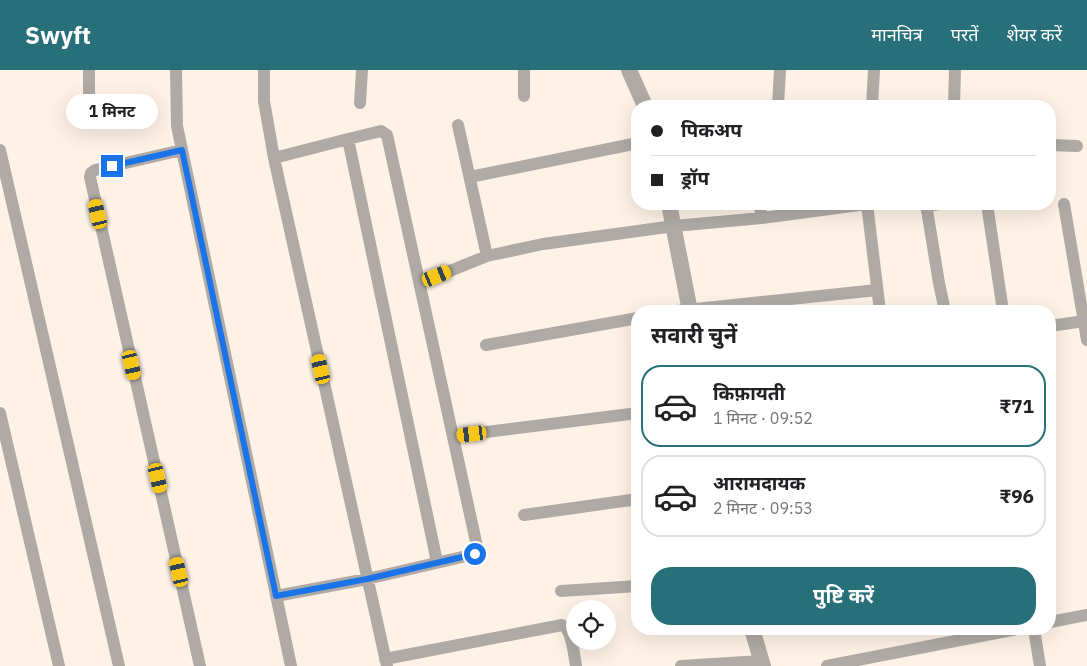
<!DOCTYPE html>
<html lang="hi">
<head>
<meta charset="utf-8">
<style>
	body { margin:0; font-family:"IBM Plex Sans","Noto Sans Devanagari",sans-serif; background:#f2f2f2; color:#202124; height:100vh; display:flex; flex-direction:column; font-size:19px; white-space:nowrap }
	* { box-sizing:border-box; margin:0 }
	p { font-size:16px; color:#757577 }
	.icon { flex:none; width:28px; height:28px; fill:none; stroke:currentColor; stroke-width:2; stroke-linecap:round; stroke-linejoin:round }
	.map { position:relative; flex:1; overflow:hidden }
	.panel { position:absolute; left:631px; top:235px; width:425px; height:330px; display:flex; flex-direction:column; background:#fff; border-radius:20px; box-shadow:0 5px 20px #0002 }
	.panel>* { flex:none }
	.banner { position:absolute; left:631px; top:30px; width:425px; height:110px; border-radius:20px; box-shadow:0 5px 20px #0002; display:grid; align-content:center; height:110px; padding:0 20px; background:#fff }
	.tools { position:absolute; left:566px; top:530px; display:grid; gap:10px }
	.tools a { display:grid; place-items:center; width:50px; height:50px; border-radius:50%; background:#fff; box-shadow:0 5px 20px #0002; font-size:25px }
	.end { position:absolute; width:22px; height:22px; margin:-11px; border:6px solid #1a73e8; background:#fff; box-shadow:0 0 0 2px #fff }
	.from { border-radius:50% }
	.bubble { position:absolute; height:35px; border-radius:18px; background:#fff; box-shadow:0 5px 20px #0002; font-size:16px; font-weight:700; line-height:35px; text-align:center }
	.car { position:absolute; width:15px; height:30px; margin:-15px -8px; border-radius:6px; box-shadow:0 0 4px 1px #0007; background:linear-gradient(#f5c518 24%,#345 0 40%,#f5c518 0 76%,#345 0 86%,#f5c518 0) }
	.banner b { display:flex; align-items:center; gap:18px; height:48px; font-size:19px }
	.banner b+b { border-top:1px solid #e0e0e0 }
	.banner i { width:12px; height:12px; background:#202124 }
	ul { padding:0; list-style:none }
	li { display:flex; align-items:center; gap:15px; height:82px; margin:0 10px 8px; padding:0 10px; border:2px solid #e0e0e0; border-radius:20px }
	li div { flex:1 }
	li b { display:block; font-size:19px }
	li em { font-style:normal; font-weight:700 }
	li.current { border-color:#27707a }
	li>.icon { width:45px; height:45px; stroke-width:1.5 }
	h2 { padding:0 20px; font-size:22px; line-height:60px }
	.action { display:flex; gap:10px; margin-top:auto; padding:10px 20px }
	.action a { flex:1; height:58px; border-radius:20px; background:#27707a; color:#fff; font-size:20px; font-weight:700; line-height:58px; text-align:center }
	header { display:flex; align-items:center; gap:30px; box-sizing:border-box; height:70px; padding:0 25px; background:#27707a; color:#fff }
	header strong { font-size:24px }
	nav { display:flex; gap:28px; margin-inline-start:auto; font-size:18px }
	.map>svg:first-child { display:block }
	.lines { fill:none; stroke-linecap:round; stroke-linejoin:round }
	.minor { stroke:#afaaa5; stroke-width:12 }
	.tertiary { stroke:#afaaa5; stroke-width:16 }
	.route { stroke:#1a73e8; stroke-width:6 }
</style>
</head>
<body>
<header>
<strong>Swyft</strong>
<nav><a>मानचित्र</a><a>परतें</a><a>शेयर करें</a></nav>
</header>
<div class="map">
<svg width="1087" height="596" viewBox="0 0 1087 596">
	<rect width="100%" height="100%" fill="#fef2e6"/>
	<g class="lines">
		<!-- minor -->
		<path class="minor" d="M176 0 177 56 291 596
			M264 0V31L274 88 387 596
			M524 26V0
			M360 33 362 0
			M778 36 780 0
			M872 36 874 0
			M954 36 955 0
			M89 52V0
			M458 55 487 186
			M1050 75 1077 76
			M0 80 119 596
			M182 80 95 100 91 103 90 107 200 596
			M274 88 348 69 437 492
			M470 107 638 73
			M759 134 762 148
			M867 134 880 241
			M926 134 939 213 945 241
			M987 134 1003 241
			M1064 134 1087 270
			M926 136 940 134
			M420 213 487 186 543 174 674 156 762 148 867 134
			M677 241 877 220
			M1050 256 1084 251
			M486 275 638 248
			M0 343 59 596
			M454 366 638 343
			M524 445 638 429
			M561 521 638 516
			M276 526 367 509 475 484 478 481 387 65 381 61 348 69
			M1050 552 1087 545
			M1034 559 1040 596
			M385 589 562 555C572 559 574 585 576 596
			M681 596 761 591
			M827 596 1017 559"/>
		<!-- tertiary -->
		<path class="tertiary" d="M629 0 645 36
			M669 134 690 241
			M752 559 763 596"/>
	</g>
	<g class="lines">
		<!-- route -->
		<path class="route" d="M112 96 182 80 276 526 367 509 475 484"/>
	</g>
</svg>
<div class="tools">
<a><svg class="icon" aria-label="locate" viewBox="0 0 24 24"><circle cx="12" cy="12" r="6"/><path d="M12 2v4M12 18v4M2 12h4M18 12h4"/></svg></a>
</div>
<i class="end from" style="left:475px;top:484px"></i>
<i class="end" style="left:112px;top:96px"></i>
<div class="bubble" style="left:66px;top:24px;width:92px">1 मिनट</div>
<i class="car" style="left:98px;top:144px;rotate:347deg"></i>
<i class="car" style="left:437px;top:206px;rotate:68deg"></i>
<i class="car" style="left:132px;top:295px;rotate:167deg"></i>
<i class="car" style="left:321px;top:299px;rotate:347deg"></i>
<i class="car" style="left:472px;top:364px;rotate:263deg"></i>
<i class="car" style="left:158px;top:408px;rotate:167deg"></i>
<i class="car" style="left:179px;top:502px;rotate:347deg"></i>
<div class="banner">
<b><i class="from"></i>पिकअप</b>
<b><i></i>ड्रॉप</b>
</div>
<section class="panel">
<h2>सवारी चुनें</h2>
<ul>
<li class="current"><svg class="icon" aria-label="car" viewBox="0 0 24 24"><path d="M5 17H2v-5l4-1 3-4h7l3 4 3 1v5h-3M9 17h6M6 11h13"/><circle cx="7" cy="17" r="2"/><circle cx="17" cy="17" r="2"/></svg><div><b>किफ़ायती</b><p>1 मिनट · 09:52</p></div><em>₹71</em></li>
<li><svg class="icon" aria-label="car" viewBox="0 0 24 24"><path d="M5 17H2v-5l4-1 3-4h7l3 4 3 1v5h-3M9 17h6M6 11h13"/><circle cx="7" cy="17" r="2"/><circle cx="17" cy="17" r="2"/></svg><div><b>आरामदायक</b><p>2 मिनट · 09:53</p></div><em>₹96</em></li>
</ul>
<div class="action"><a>पुष्टि करें</a></div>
</section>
</div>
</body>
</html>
